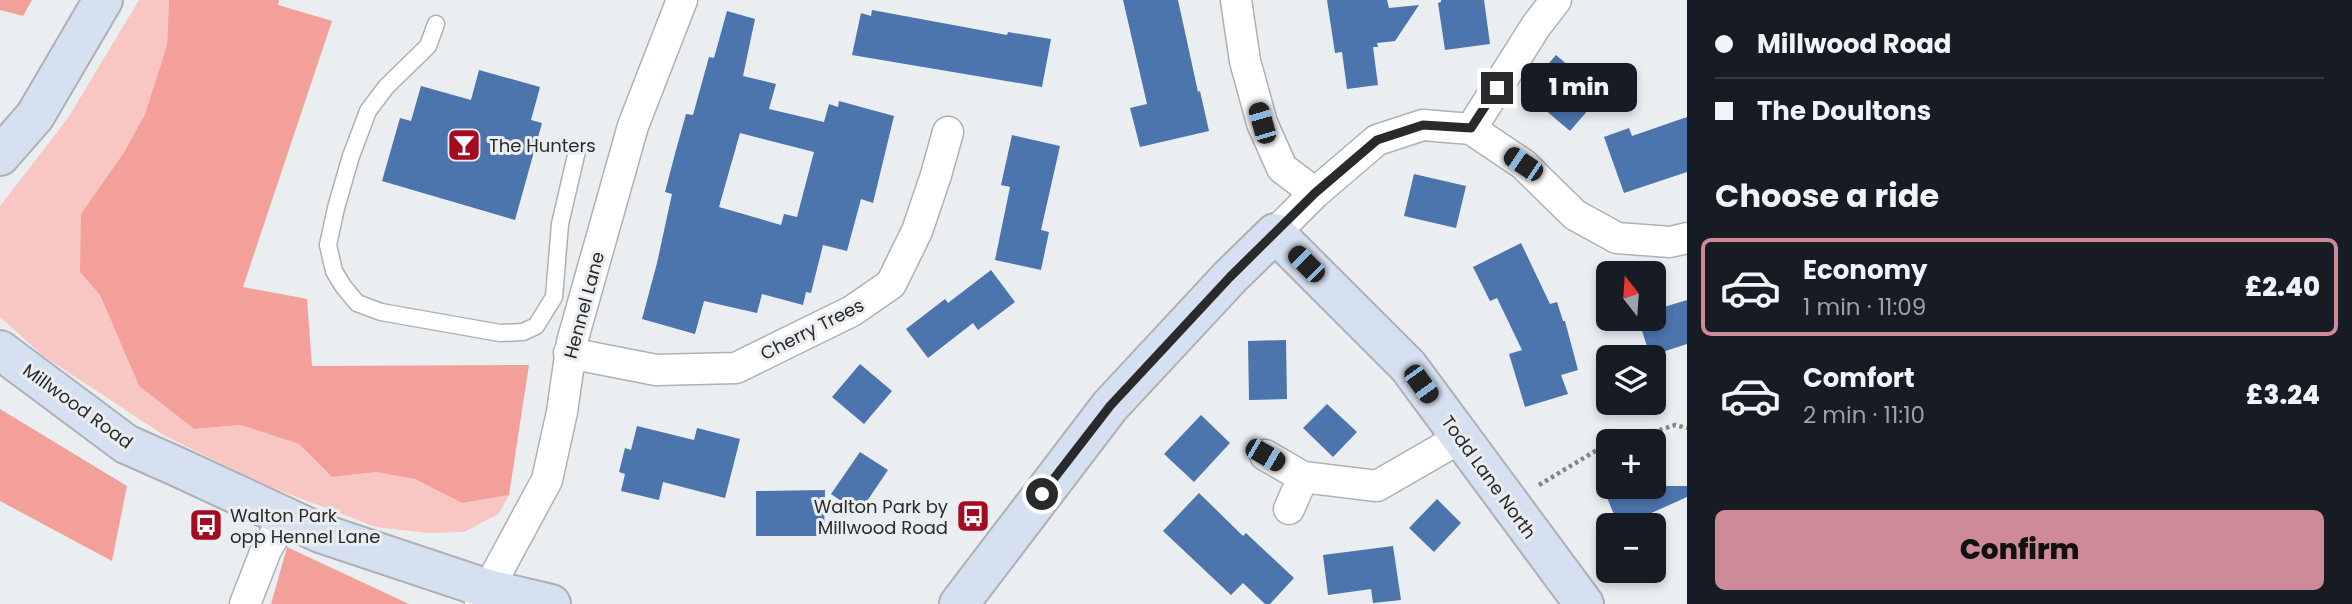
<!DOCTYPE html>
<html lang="en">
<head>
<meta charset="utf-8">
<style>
	body { margin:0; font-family:Poppins,sans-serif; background:#20242c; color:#f1f3f6; height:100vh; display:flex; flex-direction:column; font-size:26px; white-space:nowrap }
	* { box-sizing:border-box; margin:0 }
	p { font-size:23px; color:#9ea1a6 }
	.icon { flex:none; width:38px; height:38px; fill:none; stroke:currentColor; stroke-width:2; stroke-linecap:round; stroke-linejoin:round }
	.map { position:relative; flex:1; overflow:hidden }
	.sheet { display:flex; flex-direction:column; background:#171b24; width:665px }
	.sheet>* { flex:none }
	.banner { display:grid; align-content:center; height:154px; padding:0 28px; background:#171b24 }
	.needle { width:46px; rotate:343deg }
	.fabs { position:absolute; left:1596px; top:261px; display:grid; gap:14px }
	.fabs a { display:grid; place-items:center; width:70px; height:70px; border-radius:10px; background:#171b24; box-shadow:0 4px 10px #0003; font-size:35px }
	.end { position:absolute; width:32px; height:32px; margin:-16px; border:9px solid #292a2b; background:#fff; box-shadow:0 0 0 4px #fff }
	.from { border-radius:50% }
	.bubble { position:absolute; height:49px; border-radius:10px; background:#171b24; box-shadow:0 4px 10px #0003; font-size:23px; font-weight:800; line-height:49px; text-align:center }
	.car { position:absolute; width:21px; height:42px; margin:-21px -10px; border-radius:9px; box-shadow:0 0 5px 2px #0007; background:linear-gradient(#222 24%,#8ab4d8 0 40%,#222 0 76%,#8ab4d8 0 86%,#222 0) }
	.banner b { display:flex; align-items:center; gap:24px; height:66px; font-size:26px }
	.banner b+b { border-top:2px solid #363941 }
	.banner i { width:18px; height:18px; background:#f1f3f6 }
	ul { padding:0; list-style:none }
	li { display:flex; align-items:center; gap:21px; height:98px; margin:0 14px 10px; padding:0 14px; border:4px solid transparent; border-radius:10px }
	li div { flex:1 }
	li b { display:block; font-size:26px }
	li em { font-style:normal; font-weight:800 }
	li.selected { border-color:#ce8a96 }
	li>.icon { width:63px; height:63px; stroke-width:1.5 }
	h2 { padding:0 28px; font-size:32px; line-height:84px }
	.primary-button { display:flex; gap:14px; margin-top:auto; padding:14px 28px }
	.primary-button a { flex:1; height:80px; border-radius:10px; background:#ce8a96; color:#111; font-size:28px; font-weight:800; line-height:80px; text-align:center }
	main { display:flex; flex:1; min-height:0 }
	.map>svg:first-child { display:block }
	.green { fill:#f9c7c3 }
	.forest { fill:#f3a09b }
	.building { fill:#4c74ad; fill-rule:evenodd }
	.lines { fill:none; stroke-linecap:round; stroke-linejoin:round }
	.lane-casing { stroke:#aeb0b4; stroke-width:19 }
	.street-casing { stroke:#aeb0b4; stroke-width:33 }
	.secondary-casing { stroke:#aeb0b4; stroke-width:42 }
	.path { stroke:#828486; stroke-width:4.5; stroke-dasharray:3.5 3.5; stroke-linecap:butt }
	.lane { stroke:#fff; stroke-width:16 }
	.street { stroke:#fff; stroke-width:30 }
	.secondary { stroke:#d5e0f0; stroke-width:38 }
	.route { stroke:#292a2b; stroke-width:9 }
	.labels { text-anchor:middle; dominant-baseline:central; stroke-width:6; stroke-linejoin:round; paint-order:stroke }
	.poi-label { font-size:18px; fill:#292a2b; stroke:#ebeef1; text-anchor:start }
	.street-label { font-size:18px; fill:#292a2b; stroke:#ebeef1 }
</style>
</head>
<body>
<main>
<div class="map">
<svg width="1687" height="604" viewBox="0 0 1687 604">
	<rect width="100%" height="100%" fill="#ebeef1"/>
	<!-- green -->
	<path class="green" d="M139 0H169L167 45 145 114 123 154 81 272 100 295 139 386 194 429 241 425 299 444 332 477 376 472 415 479 462 503 509 495 499 514 464 532 427 533 376 527 260 483 165 436 42 355 0 317V206L68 118Z"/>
	<!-- forest -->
	<path class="forest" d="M0 0H32L23 16 0 10Z
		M169 0H279L278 5 332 21 243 287 307 299 312 366 529 365 509 495 462 503 415 479 376 472 332 477 299 444 241 425 194 429 139 386 100 295 80 272 81 214 123 154 145 114 167 45Z
		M0 409 127 486 112 561 0 501Z
		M287 547 409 604H271Z"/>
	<!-- building -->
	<path class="building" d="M1123 0H1178L1198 92 1200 91 1209 131 1140 147 1130 108 1147 104Z
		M1327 0H1387L1389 8 1419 5 1395 41 1377 43 1378 47H1373L1378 85 1347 89 1342 52 1335 53Z
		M1441 0H1484L1490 44 1445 50 1438 3 1441 2Z
		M872 10 1007 35 1008 32 1051 39 1042 87 852 55 861 13 871 16Z
		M727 11 755 19 743 76 776 84 769 109 824 122 829 104 838 107 839 101 894 116 873 203 861 199 847 251 823 245 811 293 806 292 803 305 762 294 757 313 704 301 695 334 642 319 657 263 672 194 665 192 676 150 686 114 693 115 709 57 714 58ZM740 133 814 152 797 217 784 214 781 225 719 207Z
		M1556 55 1602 94 1570 131 1524 92Z
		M479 70 540 87 531 120 542 123 515 220 382 181 400 118 411 121 421 86 471 100Z
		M1687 117V172L1624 193 1604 137 1629 128 1632 136Z
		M1012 135 1060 146 1041 230 1049 232 1041 270 995 260 1010 187 1001 185Z
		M1414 174 1466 186 1456 228 1404 216Z
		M1521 243 1550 304 1557 302 1563 321H1565L1578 370 1561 375 1568 394 1525 407 1509 354 1522 350 1497 298 1490 301 1473 267Z
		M991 270 1015 302 978 330 973 323 928 358 906 329 945 299 948 303Z
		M1687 300V344L1650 356 1638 318H1654V310Z
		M1286 340 1287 399 1249 400 1248 341Z
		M860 364 892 391 864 424 832 397Z
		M1327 404 1357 432 1333 457 1303 428Z
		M1201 415 1230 443 1194 482 1164 454Z
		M637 426 694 440 697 428 740 439 725 498 663 482 659 500 621 491 625 474 619 472 625 448 631 450Z
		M860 452 888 470 859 513 831 494Z
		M1602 486H1687V497L1627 524 1616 519Z
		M825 490 824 536H756V491Z
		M1199 493 1243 536 1246 533 1294 578 1270 604H1265L1243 583 1231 595 1163 531Z
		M1437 499 1461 523 1434 552 1409 528Z
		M1393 546 1401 600 1373 603 1371 589 1328 595 1323 555Z"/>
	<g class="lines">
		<defs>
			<path id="lane" d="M436 24 428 46 386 87 368 111 351 156 336 208 328 245 334 271 343 286 357 303 381 312 500 333 523 332 536 326 554 297 560 224 577 151"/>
			<path id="street" d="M1236 0 1245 61 1262 123 1282 168 1315 193
				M1471 129 1536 26 1556 0
				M1275 233 1315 193 1377 140 1423 125 1471 129 1523 164 1575 215 1617 238 1670 242 1687 238
				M569 353 656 370 736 368 852 311 891 284 917 231 936 175 948 132
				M1265 455 1303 477 1289 509
				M1303 477 1377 486 1460 438
				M245 604 266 550 285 517
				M480 604 547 480 562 412 572 342 633 126 682 0"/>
			<path id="secondary" d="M0 156 35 116 103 0
				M0 350 126 444 180 468 320 533 488 589 551 604
				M959 604 1110 406 1230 277 1275 233 1408 366 1584 604"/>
		</defs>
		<!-- lane casing -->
		<use href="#lane" class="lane-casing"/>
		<!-- street casing -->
		<use href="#street" class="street-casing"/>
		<!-- secondary casing -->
		<use href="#secondary" class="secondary-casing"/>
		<!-- path -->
		<path class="path" d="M1626 441 1675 425 1687 428
			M1539 485 1597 450 1608 447"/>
		<!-- lane -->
		<use href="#lane" class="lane"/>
		<!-- street -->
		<use href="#street" class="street"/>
		<!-- secondary -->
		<use href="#secondary" class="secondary"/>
	</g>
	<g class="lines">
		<!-- route -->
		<path class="route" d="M1042 494 1110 406 1230 277 1315 193 1377 140 1423 125 1471 128 1497 88"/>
	</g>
	<!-- icons -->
	<defs>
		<symbol id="bar-square" viewBox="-11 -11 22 22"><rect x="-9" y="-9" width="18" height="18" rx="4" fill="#a40a20" stroke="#ebeef1"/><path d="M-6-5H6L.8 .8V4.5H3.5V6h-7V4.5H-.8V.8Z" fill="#fff"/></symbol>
		<symbol id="bus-square" viewBox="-11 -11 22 22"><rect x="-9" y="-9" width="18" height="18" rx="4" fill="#a40a20" stroke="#ebeef1"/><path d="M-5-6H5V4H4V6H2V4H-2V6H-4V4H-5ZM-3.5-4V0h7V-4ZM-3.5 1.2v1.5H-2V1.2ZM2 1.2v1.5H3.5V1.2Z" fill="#fff"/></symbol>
	</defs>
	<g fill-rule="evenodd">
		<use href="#bar-square" x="445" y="126" width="38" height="38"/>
		<use href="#bus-square" x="954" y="497" width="38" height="38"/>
		<use href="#bus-square" x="187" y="506" width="38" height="38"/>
	</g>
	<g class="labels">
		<!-- poi labels -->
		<g class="poi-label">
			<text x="489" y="145">The Hunters</text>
			<text x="948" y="506" text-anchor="end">Walton Park by<tspan x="948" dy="21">Millwood Road</tspan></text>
			<text x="230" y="515">Walton Park<tspan x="230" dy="21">opp Hennel Lane</tspan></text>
		</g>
		<!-- street labels -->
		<g class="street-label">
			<text transform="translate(584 305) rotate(-75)">Hennel Lane</text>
			<text transform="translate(812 329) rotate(-27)">Cherry Trees</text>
			<text transform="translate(78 406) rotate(36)">Millwood Road</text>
			<text transform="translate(1489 477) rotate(54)">Todd Lane North</text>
		</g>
	</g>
</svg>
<div class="fabs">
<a><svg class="needle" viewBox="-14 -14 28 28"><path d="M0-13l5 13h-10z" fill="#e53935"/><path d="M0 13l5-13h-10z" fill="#9ea1a6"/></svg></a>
<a><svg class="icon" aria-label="layers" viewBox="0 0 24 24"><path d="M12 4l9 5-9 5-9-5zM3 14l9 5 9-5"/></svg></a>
<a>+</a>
<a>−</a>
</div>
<i class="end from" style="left:1042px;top:494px"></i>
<i class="end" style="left:1497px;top:88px"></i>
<div class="bubble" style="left:1521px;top:63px;width:116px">1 min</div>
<i class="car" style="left:1262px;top:123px;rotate:344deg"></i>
<i class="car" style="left:1523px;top:164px;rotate:304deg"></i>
<i class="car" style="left:1306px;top:264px;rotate:315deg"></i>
<i class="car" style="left:1421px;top:384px;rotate:144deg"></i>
<i class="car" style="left:1265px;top:455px;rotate:120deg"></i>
</div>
<section class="sheet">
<div class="banner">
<b><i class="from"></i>Millwood Road</b>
<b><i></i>The Doultons</b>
</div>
<h2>Choose a ride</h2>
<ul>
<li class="selected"><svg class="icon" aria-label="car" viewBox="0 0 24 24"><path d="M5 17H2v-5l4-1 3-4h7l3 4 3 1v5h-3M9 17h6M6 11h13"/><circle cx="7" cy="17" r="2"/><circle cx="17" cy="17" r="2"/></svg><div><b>Economy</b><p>1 min · 11:09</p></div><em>£2.40</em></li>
<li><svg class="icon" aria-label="car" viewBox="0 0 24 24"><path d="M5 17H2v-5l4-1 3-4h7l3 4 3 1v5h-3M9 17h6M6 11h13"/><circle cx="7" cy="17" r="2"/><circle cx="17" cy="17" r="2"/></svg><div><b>Comfort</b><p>2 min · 11:10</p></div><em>£3.24</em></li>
</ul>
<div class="primary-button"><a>Confirm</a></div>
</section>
</main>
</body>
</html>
